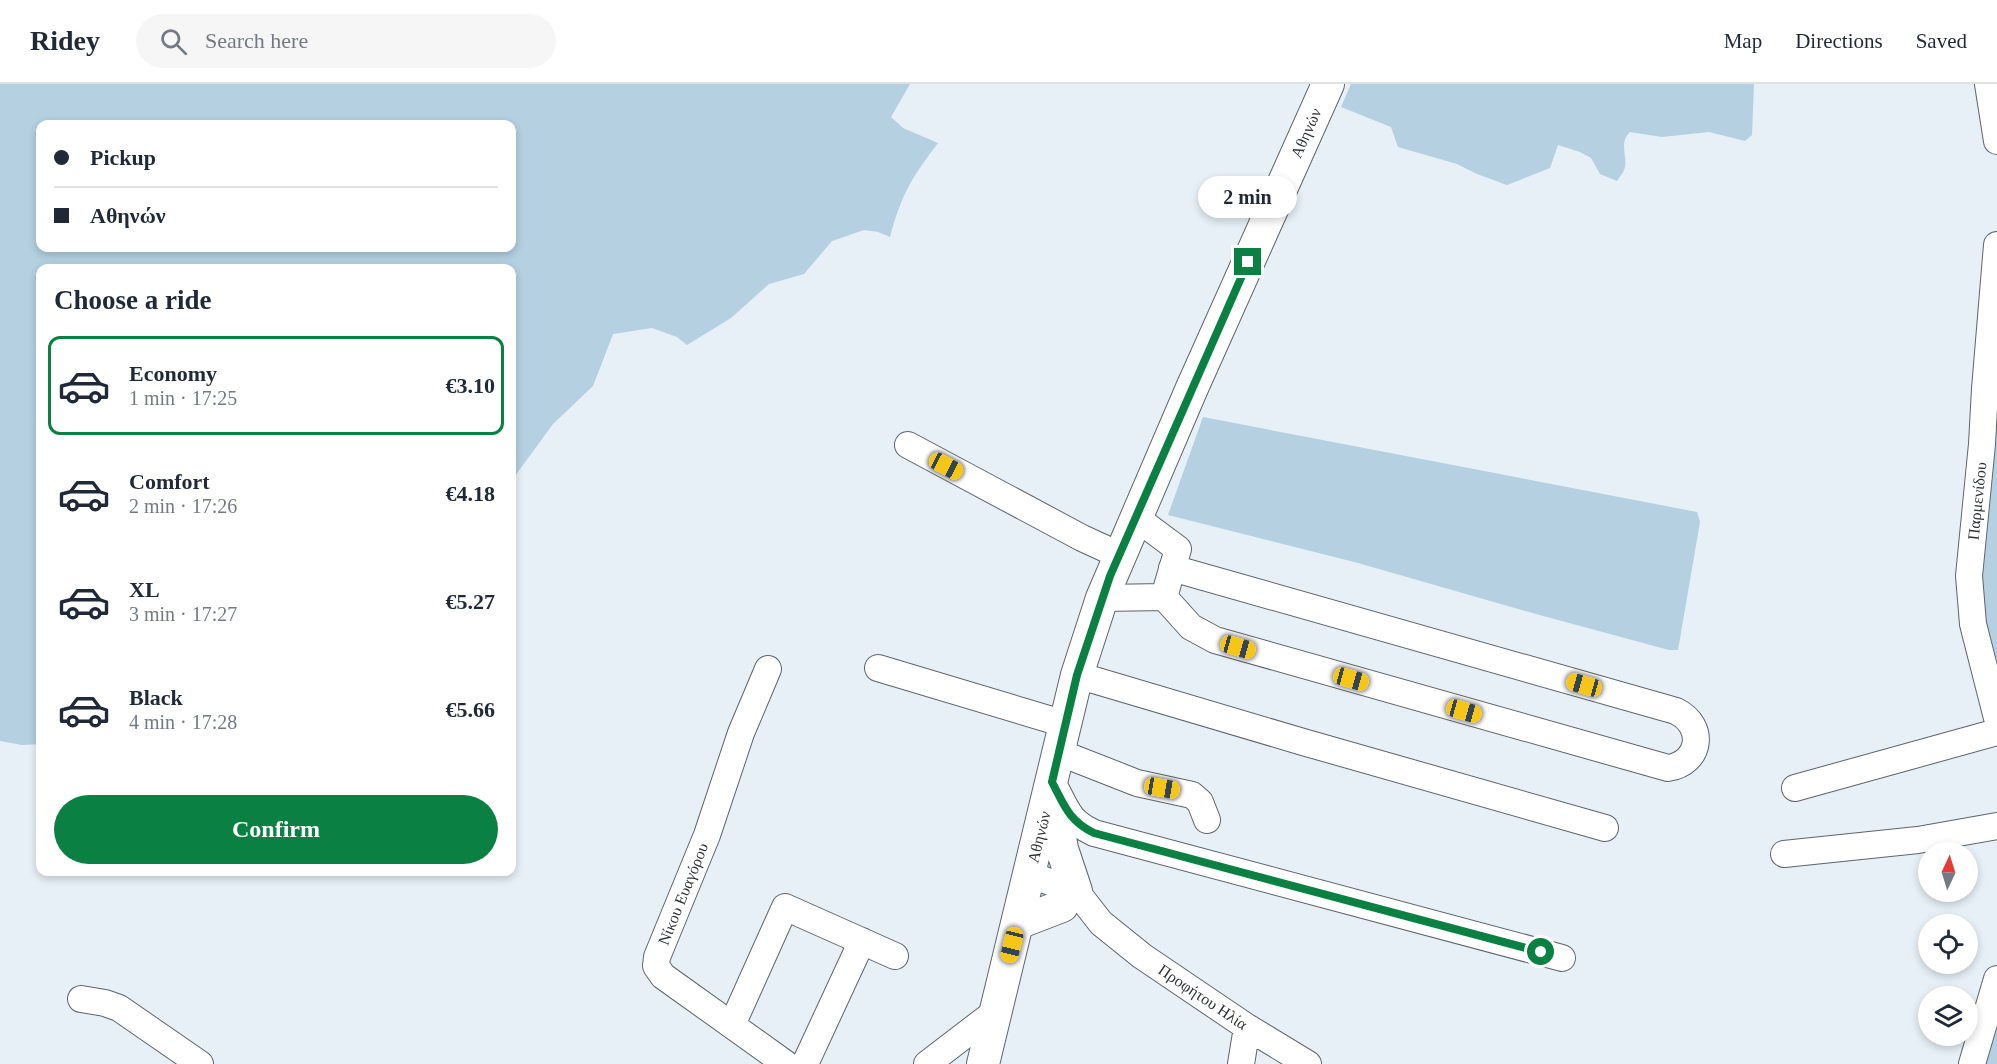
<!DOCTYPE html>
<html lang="en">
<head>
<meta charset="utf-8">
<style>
	body { margin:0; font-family:Georgia,serif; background:#f6f6f7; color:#1f2937; height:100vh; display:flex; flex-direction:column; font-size:22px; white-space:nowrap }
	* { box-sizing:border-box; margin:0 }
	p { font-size:20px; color:#747a83 }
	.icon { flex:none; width:33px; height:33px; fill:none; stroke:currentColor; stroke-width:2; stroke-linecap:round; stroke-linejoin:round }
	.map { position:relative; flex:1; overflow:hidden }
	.side { position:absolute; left:36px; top:180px; width:480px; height:612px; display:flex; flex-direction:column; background:#fff; border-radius:12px; box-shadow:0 3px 9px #0003 }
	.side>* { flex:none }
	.banner { position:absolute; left:36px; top:36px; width:480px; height:132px; border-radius:12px; box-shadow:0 3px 9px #0003; display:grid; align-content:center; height:132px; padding:0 18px; background:#fff }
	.needle { width:39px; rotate:4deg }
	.buttons { position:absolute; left:1918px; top:758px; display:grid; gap:12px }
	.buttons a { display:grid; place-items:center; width:60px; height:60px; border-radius:50%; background:#fff; box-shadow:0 3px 9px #0003; font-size:30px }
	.end { position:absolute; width:27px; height:27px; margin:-14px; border:8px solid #0b8043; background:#fff; box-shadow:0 0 0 3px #fff }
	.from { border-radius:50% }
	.bubble { position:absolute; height:42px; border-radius:21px; background:#fff; box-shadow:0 3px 9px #0003; font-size:20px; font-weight:800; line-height:42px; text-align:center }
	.car { position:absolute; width:18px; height:36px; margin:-18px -9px; border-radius:8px; box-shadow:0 0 4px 2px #0007; background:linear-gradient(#f5c518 24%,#345 0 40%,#f5c518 0 76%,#345 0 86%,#f5c518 0) }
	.banner b { display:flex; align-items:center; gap:21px; height:57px; font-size:22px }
	.banner b+b { border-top:2px solid #e0e1e3 }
	.banner i { width:15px; height:15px; background:#1f2937 }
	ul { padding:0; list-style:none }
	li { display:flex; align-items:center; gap:18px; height:99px; margin:0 12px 9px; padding:0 6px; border:3px solid transparent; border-radius:12px }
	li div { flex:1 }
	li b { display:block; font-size:22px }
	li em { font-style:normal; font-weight:800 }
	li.current { border-color:#0b8043 }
	li>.icon { width:54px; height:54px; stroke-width:1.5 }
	h2 { padding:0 18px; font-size:27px; line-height:72px }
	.primary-button { display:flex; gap:12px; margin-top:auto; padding:12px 18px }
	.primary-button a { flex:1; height:69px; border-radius:36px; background:#0b8043; color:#fff; font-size:24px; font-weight:800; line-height:69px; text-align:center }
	header { display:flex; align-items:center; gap:36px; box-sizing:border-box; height:84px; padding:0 30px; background:#fff; border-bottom:2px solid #e0e1e3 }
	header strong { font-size:28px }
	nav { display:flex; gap:33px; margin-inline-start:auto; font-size:21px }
	.search { width:420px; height:54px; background:#f6f6f7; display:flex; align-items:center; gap:15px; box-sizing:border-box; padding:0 21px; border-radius:33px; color:#747a83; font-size:22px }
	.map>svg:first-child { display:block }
	.green { fill:#b4d0e1; fill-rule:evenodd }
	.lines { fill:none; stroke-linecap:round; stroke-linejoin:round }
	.minor-casing { stroke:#5d656b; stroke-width:28 }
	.major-casing { stroke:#5d656b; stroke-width:34 }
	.minor { stroke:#fff; stroke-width:26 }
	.major { stroke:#fff; stroke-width:32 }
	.route { stroke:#0b8043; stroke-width:8 }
	.labels { text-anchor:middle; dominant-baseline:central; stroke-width:6; stroke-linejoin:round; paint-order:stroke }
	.street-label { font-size:16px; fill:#303336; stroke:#fff }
</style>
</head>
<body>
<header>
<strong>Ridey</strong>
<div class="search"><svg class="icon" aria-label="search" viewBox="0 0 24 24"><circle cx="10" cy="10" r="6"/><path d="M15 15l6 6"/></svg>Search here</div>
<nav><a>Map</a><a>Directions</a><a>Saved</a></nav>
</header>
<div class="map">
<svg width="1997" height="980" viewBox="0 0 1997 980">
	<rect width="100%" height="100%" fill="#e6f0f6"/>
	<!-- green -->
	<path class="green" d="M0 0H910L891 33 903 44 938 59C912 93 901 111 890 153L878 148 864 146 832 157 804 190 769 200 731 234 687 261 677 253 652 244 613 250 593 302 553 340 512 396V184H40V660L22 661 0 657ZM512 40V164H40V40Z
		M1351 0H1754L1752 51 1745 57 1709 48 1662 53 1630 48C1619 58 1627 71 1625 83 1624 88 1619 94 1617 97L1600 90 1591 74 1580 68 1558 61 1550 84 1507 101 1477 90 1457 80 1398 63 1391 43 1341 23Z
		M1997 247V593L1985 548 1978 501Z
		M1203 333 1697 428 1700 438 1678 566H1669L1536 530 1358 479 1168 431Z
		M1997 922V980H1981Z"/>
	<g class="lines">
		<defs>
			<path id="minor" d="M1988 0 1997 57
				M1997 161 1985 305 1982 360 1969 492 1973 540 1997 634
				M908 361 1082 454 1119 471
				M1164 513 1191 543 1215 556 1668 684C1701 679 1706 642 1676 627L1172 484
				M1102 514 1164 513 1178 465 1135 433
				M878 584 1065 640
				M768 585 741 649 707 751 657 873 656 882 663 892 786 980
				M1077 591 1303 658 1605 744
				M1058 668 1137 699 1192 711 1200 718 1207 736
				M1795 704 1997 648
				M1057 707C1068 729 1071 738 1094 749L1562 874
				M1784 770 1918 756 1997 742
				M1030 791 1076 807 1101 839 1142 872 1247 943 1308 980
				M81 915 105 919 119 924 200 980
				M732 941 785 823 895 872
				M805 980 862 857
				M927 980 995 928
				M1241 980 1247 943
				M1972 980 1997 895"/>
			<path id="major" d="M1054 715 1062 765 1076 807
				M1018 839 1062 822
				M983 980 1077 591 1102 514 1192 304 1328 0"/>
		</defs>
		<!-- minor casing -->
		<use href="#minor" class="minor-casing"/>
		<!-- major casing -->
		<use href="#major" class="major-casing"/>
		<!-- minor -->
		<use href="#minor" class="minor"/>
		<!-- major -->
		<use href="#major" class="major"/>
	</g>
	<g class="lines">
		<!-- route -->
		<path class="route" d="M1248 178 1110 492 1077 591 1052 698C1064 721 1069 737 1094 749L1541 868"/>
	</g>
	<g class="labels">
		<!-- street labels -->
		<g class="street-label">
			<text transform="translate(1306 49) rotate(-66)">Αθηνών</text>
			<text transform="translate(1977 417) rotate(-84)">Παρμενίδου</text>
			<text transform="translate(1039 753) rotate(-76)">Αθηνών</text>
			<text transform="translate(683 810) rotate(-68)">Νίκου Ευαγόρου</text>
			<text transform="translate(1203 913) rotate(34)">Προφήτου Ηλία</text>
		</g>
	</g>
</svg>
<div class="buttons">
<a><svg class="needle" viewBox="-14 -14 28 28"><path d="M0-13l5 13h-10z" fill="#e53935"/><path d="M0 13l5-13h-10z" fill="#747a83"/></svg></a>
<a><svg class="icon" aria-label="locate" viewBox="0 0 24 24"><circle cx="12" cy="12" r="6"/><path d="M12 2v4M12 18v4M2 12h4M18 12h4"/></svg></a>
<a><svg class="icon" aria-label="layers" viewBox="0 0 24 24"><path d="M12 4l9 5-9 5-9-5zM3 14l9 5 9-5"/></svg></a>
</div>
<i class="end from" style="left:1541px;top:868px"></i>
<i class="end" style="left:1248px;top:178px"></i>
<div class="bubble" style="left:1198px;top:92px;width:99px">2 min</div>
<i class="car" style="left:946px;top:382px;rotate:118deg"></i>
<i class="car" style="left:1238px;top:563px;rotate:106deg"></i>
<i class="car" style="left:1351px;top:595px;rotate:106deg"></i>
<i class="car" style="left:1584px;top:601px;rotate:286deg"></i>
<i class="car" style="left:1464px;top:627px;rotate:106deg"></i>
<i class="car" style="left:1162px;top:704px;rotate:100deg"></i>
<i class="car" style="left:1012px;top:861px;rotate:194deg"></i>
<div class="banner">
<b><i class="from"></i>Pickup</b>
<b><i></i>Αθηνών</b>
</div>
<section class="side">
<h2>Choose a ride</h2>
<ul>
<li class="current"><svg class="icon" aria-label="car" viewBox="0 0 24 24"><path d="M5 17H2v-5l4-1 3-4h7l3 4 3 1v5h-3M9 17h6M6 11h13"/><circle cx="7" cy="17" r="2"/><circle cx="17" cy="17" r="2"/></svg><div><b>Economy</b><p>1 min · 17:25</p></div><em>€3.10</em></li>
<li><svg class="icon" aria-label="car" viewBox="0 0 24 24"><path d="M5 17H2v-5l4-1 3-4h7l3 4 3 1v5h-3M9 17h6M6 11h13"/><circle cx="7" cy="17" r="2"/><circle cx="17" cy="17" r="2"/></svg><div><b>Comfort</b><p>2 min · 17:26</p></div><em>€4.18</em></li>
<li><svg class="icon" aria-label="car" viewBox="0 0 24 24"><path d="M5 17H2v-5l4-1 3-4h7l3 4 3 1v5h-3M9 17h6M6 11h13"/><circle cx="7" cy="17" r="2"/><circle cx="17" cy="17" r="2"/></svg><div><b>XL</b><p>3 min · 17:27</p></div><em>€5.27</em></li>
<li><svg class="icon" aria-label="car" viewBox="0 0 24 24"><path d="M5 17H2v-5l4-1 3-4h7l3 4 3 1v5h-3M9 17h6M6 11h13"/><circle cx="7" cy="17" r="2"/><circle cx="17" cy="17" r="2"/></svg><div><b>Black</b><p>4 min · 17:28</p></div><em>€5.66</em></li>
</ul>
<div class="primary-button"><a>Confirm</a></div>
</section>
</div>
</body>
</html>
